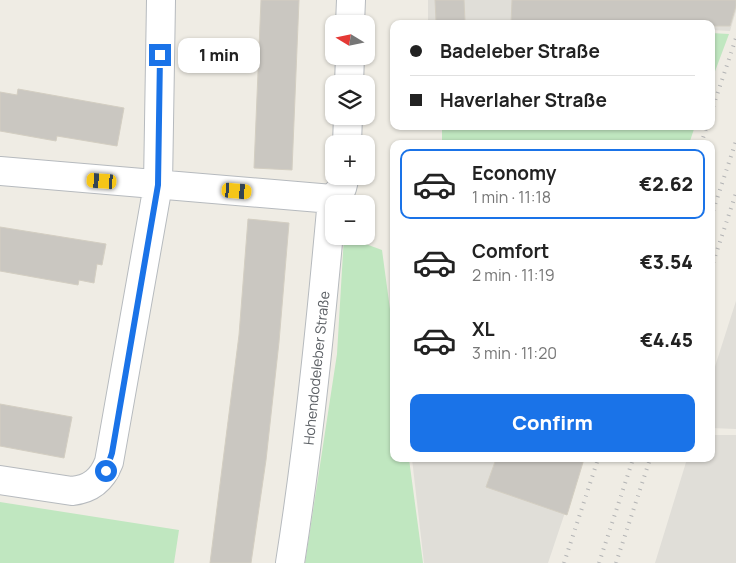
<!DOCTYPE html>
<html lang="en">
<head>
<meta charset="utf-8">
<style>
	body { margin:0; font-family:Manrope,sans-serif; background:#f6f6f6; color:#222; height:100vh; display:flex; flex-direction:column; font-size:19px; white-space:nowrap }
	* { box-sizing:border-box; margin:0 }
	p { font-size:16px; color:#767676 }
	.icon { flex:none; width:28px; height:28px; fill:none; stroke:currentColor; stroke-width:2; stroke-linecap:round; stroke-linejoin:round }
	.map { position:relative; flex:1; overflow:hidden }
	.panel { position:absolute; left:390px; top:140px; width:325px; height:322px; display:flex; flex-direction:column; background:#fff; border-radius:10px; box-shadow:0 1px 4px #0004 }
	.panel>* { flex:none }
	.guide { position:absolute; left:390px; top:20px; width:325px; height:110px; border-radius:10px; box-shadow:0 1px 4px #0004; display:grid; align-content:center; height:110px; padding:0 20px; background:#fff }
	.needle { width:32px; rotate:280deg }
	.fabs { position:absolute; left:325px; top:15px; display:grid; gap:10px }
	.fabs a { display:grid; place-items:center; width:50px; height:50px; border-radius:10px; background:#fff; box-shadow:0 1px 4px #0004; font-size:25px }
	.end { position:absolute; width:22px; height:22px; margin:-11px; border:6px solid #1a73e8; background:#fff; box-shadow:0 0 0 2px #fff }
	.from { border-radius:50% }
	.bubble { position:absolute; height:35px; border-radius:10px; background:#fff; box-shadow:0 1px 4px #0004; font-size:16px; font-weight:800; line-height:35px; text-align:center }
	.car { position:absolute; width:15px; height:30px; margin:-15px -8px; border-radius:6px; box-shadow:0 0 4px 1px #0007; background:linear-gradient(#f5c518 24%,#345 0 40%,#f5c518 0 76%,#345 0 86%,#f5c518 0) }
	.guide b { display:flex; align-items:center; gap:18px; height:48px; font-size:19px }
	.guide b+b { border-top:1px solid #e0e0e0 }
	.guide i { width:12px; height:12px; background:#222 }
	ul { padding:9px 0 0; list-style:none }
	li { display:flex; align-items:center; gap:15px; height:70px; margin:0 10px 8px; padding:0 10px; border:2px solid transparent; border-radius:10px }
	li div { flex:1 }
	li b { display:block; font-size:19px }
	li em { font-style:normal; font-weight:800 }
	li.current { border-color:#1a73e8 }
	li>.icon { width:45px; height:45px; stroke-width:1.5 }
	.primary-button { display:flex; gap:10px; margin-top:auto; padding:10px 20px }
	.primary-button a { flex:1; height:58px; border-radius:10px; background:#1a73e8; color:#fff; font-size:20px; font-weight:800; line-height:58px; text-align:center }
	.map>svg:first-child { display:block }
	.industrial { fill:#e0ded8 }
	.green { fill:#c0e7c0 }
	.building { fill:#cac7c1; stroke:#d3cec2 }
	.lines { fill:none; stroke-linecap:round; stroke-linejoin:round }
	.minor-casing { stroke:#b6babe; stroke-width:30 }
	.minor { stroke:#fff; stroke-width:28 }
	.rail { stroke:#b3b4b5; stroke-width:4; stroke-dasharray:1 6; stroke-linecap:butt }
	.route { stroke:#1a73e8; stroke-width:6 }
	.labels { text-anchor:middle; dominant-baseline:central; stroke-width:4.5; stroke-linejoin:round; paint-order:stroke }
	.street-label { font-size:14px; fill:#5c6065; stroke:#fff }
</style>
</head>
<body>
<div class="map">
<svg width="736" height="563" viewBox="0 0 736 563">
	<rect width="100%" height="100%" fill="#efece4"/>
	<!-- industrial -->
	<path class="industrial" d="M428 0H736V11L730 31 711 30V24H526L428 20Z
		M736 301V429L711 428V379Z
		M711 435H736V563H655L687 459H711Z
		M412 459H583L548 563H424Z"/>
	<!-- green -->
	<path class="green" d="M711 33 729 34 711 82Z
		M442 126H695L689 144H442Z
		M344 236 382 250 394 339V459H409L423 563H305L337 354Z
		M0 502 179 530 174 563H0Z"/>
	<!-- building -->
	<path class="building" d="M261 0H299L292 170 254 168Z
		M435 0H464L465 21H436Z
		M512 0H736V6L730 26H711V24L511 23Z
		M18 89 124 108 117 146 57 136 56 141 0 131V92L17 95Z
		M248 219 289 223 279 342 266 460 251 563H210L239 335Z
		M0 227 106 244 102 265 97 264 94 283 79 280 78 285 0 271Z
		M0 404 72 417 64 458 0 446Z
		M496 459H584L567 515 486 487Z"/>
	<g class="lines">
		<defs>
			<path id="minor" d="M350 24 351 0
				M349 84 350 56
				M347 144 348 116
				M0 171 332 199
				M0 480 72 491C91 489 102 480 109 462L158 185 161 0
				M290 563C309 442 321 321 332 199L342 188 345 176"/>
		</defs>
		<!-- minor casing -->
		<use href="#minor" class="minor-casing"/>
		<!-- minor -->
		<use href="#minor" class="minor"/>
		<!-- rail -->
		<path class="rail" d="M711 113 736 38
			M701 144 707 126
			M711 217 736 141
			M711 269 736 193
			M564 563 598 459
			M599 563 633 459
			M616 563 650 459"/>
	</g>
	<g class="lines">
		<!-- route -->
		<path class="route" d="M106 471 112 453 158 185 160 55"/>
	</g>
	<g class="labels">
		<!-- street labels -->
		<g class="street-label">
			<text transform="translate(316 368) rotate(-84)">Hohendodeleber Straße</text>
		</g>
	</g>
</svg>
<div class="fabs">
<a><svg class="needle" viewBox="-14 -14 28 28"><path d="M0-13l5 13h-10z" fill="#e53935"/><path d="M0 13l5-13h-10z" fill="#767676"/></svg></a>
<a><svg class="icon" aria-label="layers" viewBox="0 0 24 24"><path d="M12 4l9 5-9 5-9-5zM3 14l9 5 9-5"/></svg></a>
<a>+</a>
<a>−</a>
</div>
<i class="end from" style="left:106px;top:471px"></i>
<i class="end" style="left:160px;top:55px"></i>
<div class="bubble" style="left:178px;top:38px;width:82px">1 min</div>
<i class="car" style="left:102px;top:181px;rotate:274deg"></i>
<i class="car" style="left:237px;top:191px;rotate:95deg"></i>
<div class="guide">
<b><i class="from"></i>Badeleber Straße</b>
<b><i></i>Haverlaher Straße</b>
</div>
<section class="panel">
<ul>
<li class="current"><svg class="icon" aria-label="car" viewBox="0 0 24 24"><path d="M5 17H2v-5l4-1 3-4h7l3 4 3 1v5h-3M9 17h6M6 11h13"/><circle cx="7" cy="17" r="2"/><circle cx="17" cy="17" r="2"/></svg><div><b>Economy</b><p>1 min · 11:18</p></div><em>€2.62</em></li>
<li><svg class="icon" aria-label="car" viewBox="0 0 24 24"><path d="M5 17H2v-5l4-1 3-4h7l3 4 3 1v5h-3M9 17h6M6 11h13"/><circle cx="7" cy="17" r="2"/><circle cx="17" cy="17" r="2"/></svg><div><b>Comfort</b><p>2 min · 11:19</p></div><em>€3.54</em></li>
<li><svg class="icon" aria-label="car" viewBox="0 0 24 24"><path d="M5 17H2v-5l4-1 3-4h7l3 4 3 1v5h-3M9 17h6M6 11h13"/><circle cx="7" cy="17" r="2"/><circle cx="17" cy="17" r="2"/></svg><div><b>XL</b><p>3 min · 11:20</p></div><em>€4.45</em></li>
</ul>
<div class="primary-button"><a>Confirm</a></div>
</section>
</div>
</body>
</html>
